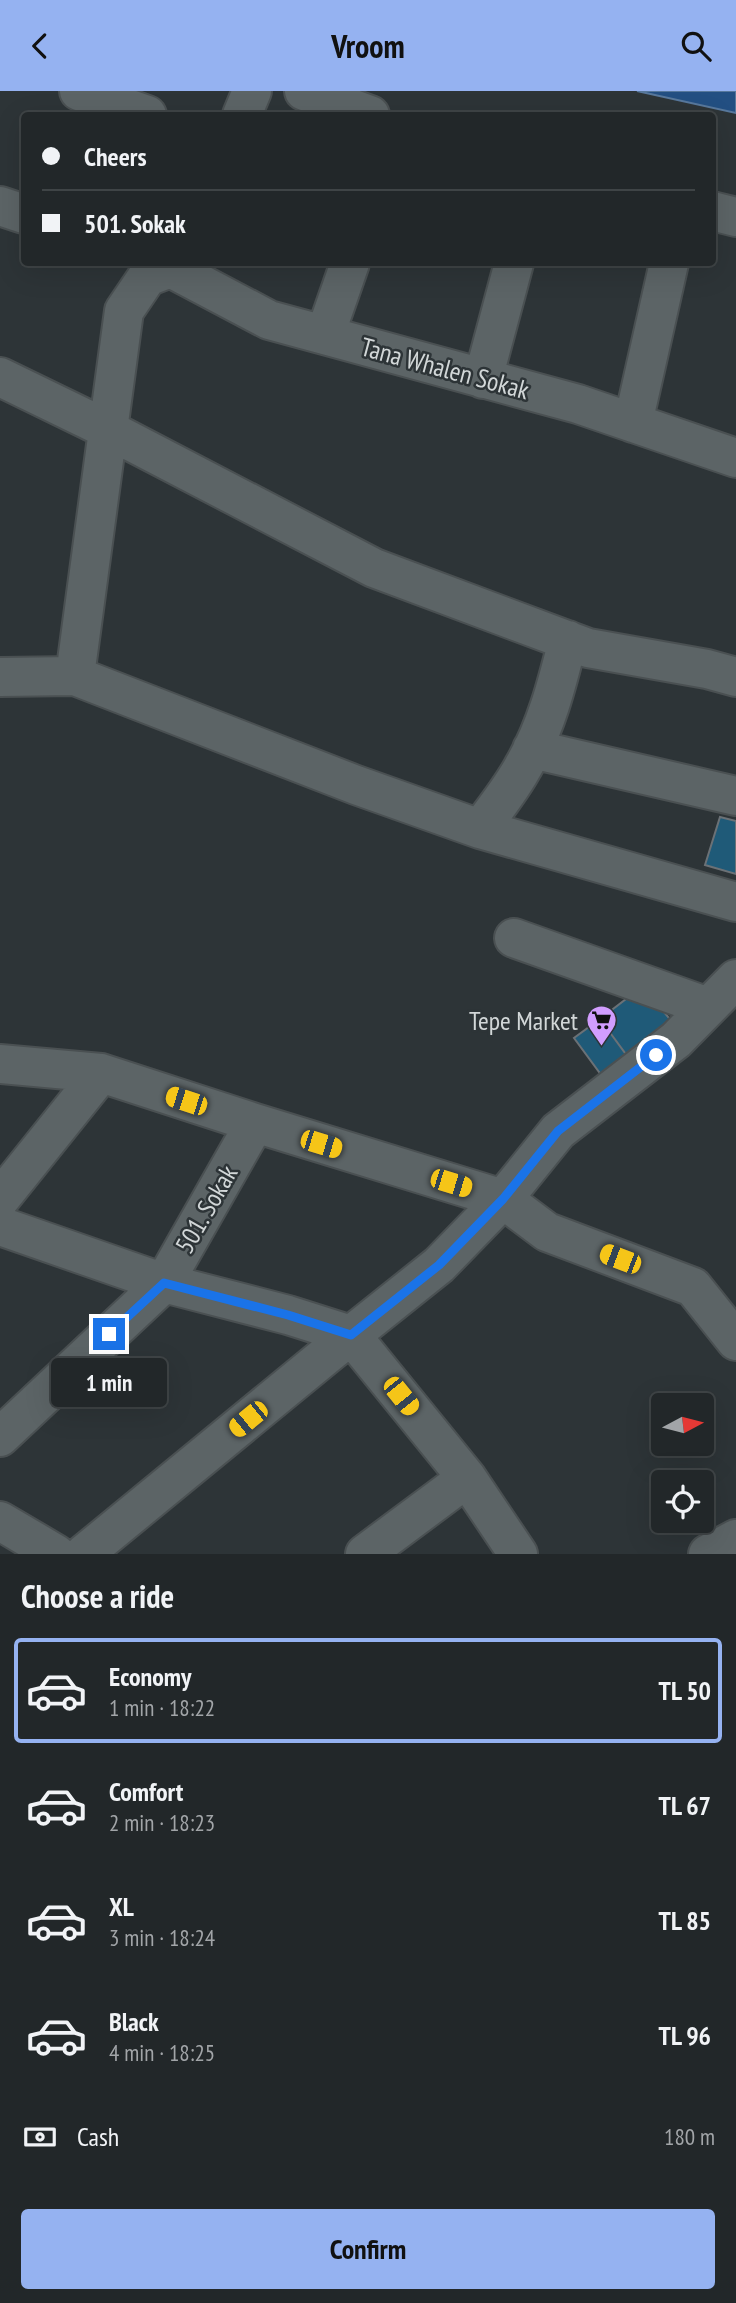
<!DOCTYPE html>
<html lang="en">
<head>
<meta charset="utf-8">
<style>
	body { margin:0; font-family:"PT Sans Narrow",sans-serif; background:#2a2f31; color:#f1f3f6; height:100vh; display:flex; flex-direction:column; font-size:26px; white-space:nowrap }
	* { box-sizing:border-box; margin:0 }
	p { font-size:23px; color:#a2a5a8 }
	.icon { flex:none; width:38px; height:38px; fill:none; stroke:currentColor; stroke-width:2; stroke-linecap:round; stroke-linejoin:round }
	.map { position:relative; height:1463px; overflow:hidden }
	.side { display:flex; flex-direction:column; background:#222729; flex:1 }
	.side>* { flex:none }
	.hud { position:absolute; left:21px; top:21px; width:695px; height:154px; border-radius:7px; box-shadow:0 7px 28px #0002,0 0 0 2px #3f4446; display:grid; align-content:center; height:154px; padding:0 21px; background:#222729 }
	.needle { width:46px; rotate:83deg }
	.buttons { position:absolute; left:651px; top:1302px; display:grid; gap:14px }
	.buttons a { display:grid; place-items:center; width:63px; height:63px; border-radius:7px; background:#222729; box-shadow:0 7px 28px #0002,0 0 0 2px #3f4446; font-size:35px }
	.end { position:absolute; width:32px; height:32px; margin:-16px; border:9px solid #1a73e8; background:#fff; box-shadow:0 0 0 4px #fff }
	.from { border-radius:50% }
	.bubble { position:absolute; height:49px; border-radius:7px; background:#222729; box-shadow:0 7px 28px #0002,0 0 0 2px #3f4446; font-size:23px; font-weight:700; line-height:49px; text-align:center }
	.car { position:absolute; width:21px; height:42px; margin:-21px -10px; border-radius:9px; box-shadow:0 0 5px 2px #0007; background:linear-gradient(#f5c518 24%,#345 0 40%,#f5c518 0 76%,#345 0 86%,#f5c518 0) }
	.hud b { display:flex; align-items:center; gap:24px; height:66px; font-size:26px }
	.hud b+b { border-top:2px solid #3f4446 }
	.hud i { width:18px; height:18px; background:#f1f3f6 }
	ul { padding:0; list-style:none }
	li { display:flex; align-items:center; gap:21px; height:105px; margin:0 14px 10px; padding:0 7px; border:4px solid transparent; border-radius:7px }
	li div { flex:1 }
	li b { display:block; font-size:26px }
	li em { font-style:normal; font-weight:700 }
	li.current { border-color:#95b2f1 }
	li>.icon { width:63px; height:63px; stroke-width:1.5 }
	h2 { padding:0 21px; font-size:32px; line-height:84px }
	.pay { display:flex; align-items:center; gap:18px; height:77px; padding:0 21px; font-size:26px }
	.pay p { margin-inline-start:auto }
	.primary-button { display:flex; gap:14px; margin-top:auto; padding:14px 21px }
	.primary-button a { flex:1; height:80px; border-radius:7px; background:#95b2f1; color:#111; font-size:28px; font-weight:700; line-height:80px; text-align:center }
	header { display:flex; justify-content:space-between; align-items:center; height:91px; padding:0 21px; background:#95b2f1; color:#111; font-size:32px; font-weight:700 }
	.map>svg:first-child { display:block }
	.water { fill:#234f82; stroke:#58789c; stroke-width:2 }
	.building { fill:#1f5a78; stroke:#6b7176; stroke-width:2 }
	.lines { fill:none; stroke-linecap:round; stroke-linejoin:round }
	.minor-casing { stroke:#4a5052; stroke-width:42 }
	.minor { stroke:#5c6466; stroke-width:38 }
	.route { stroke:#1a73e8; stroke-width:9 }
	.labels { text-anchor:middle; dominant-baseline:central; stroke-width:5; stroke-linejoin:round; paint-order:stroke }
	.street-label { font-size:26px; fill:#d2d7d8; stroke:#2d3437 }
	.poi-label { font-size:26px; fill:#d2d7d8; stroke:#2d3437; text-anchor:end }
</style>
</head>
<body>
<header><svg class="icon" aria-label="back" viewBox="0 0 24 24"><path d="M15 5l-7 7 7 7"/></svg>Vroom<svg class="icon" aria-label="search" viewBox="0 0 24 24"><circle cx="10" cy="10" r="6"/><path d="M15 15l6 6"/></svg></header>
<div class="map">
<svg width="736" height="1463" viewBox="0 0 736 1463">
	<rect width="100%" height="100%" fill="#2d3437"/>
	<!-- water -->
	<path class="water" d="M637 0H736V22Z"/>
	<!-- building -->
	<path class="building" d="M720 726 736 730V783L705 774Z
		M630 905 664 921 673 932 628 966 600 928Z
		M600 928 628 966 602 985 574 947Z"/>
	<g class="lines">
		<defs>
			<path id="minor" d="M79 0 147 24
				M304 0 370 24
				M242 24 252 0
				M0 115 24 123
				M712 120 736 126
				M161 172 269 229 578 313 736 367
				M325 244 350 172
				M0 286 107 338 374 477 588 557 707 578 736 586
				M483 288 514 172
				M633 332 669 172
				M75 585 356 694 480 738 736 811
				M0 586 75 585 124 220 147 186 173 176 175 172
				M532 658 736 705
				M480 738C495 718 511 698 523 676 546 637 557 593 568 549
				M514 847 708 916
				M0 973 101 982 255 1032 503 1108 547 1141 693 1196 736 1250
				M0 1108 101 982
				M0 1135 164 1192 288 1224 351 1244 467 1387 518 1463
				M0 1346 164 1192 255 1032
				M0 1430 56 1463
				M84 1463 330 1261 439 1174 503 1108 558 1040 676 949 736 888
				M365 1463 467 1387
				M708 1463 736 1448"/>
		</defs>
		<!-- minor casing -->
		<use href="#minor" class="minor-casing"/>
		<!-- minor -->
		<use href="#minor" class="minor"/>
	</g>
	<g class="lines">
		<!-- route -->
		<path class="route" d="M109 1243 164 1192 288 1224 351 1244 439 1174 503 1108 558 1040 656 964"/>
	</g>
	<!-- icons -->
	<defs>
		<symbol id="supermarket-pin" viewBox="-11 -11 22 30"><path d="M0 17L-7.5 6A9.5 9.5 0 1 1 7.5 6Z" fill="#d19dfe" stroke="#2d3437"/><path d="M-6-5.5h2.5l.6 2H6L4.5 2H-2.5L-4.4-4H-6ZM-1.5 3.2a1.3 1.3 0 1 0 .1 0ZM3 3.2a1.3 1.3 0 1 0 .1 0Z" fill="#111"/></symbol>
	</defs>
	<g fill-rule="evenodd">
		<use href="#supermarket-pin" x="584" y="912" width="35" height="47"/>
	</g>
	<g class="labels">
		<!-- street labels -->
		<g class="street-label">
			<text transform="translate(445 277) rotate(15)">Tana Whalen Sokak</text>
			<text transform="translate(206 1118) rotate(-60)">501. Sokak</text>
		</g>
		<!-- poi labels -->
		<g class="poi-label">
			<text x="578" y="929">Tepe Market</text>
		</g>
	</g>
</svg>
<div class="buttons">
<a><svg class="needle" viewBox="-14 -14 28 28"><path d="M0-13l5 13h-10z" fill="#e53935"/><path d="M0 13l5-13h-10z" fill="#a2a5a8"/></svg></a>
<a><svg class="icon" aria-label="locate" viewBox="0 0 24 24"><circle cx="12" cy="12" r="6"/><path d="M12 2v4M12 18v4M2 12h4M18 12h4"/></svg></a>
</div>
<i class="end from" style="left:656px;top:964px"></i>
<i class="end" style="left:109px;top:1243px"></i>
<div class="bubble" style="left:51px;top:1267px;width:116px">1 min</div>
<i class="car" style="left:186px;top:1010px;rotate:288deg"></i>
<i class="car" style="left:321px;top:1053px;rotate:107deg"></i>
<i class="car" style="left:451px;top:1092px;rotate:107deg"></i>
<i class="car" style="left:620px;top:1168px;rotate:291deg"></i>
<i class="car" style="left:401px;top:1305px;rotate:141deg"></i>
<i class="car" style="left:248px;top:1328px;rotate:231deg"></i>
<div class="hud">
<b><i class="from"></i>Cheers</b>
<b><i></i>501. Sokak</b>
</div>
</div>
<section class="side">
<h2>Choose a ride</h2>
<ul>
<li class="current"><svg class="icon" aria-label="car" viewBox="0 0 24 24"><path d="M5 17H2v-5l4-1 3-4h7l3 4 3 1v5h-3M9 17h6M6 11h13"/><circle cx="7" cy="17" r="2"/><circle cx="17" cy="17" r="2"/></svg><div><b>Economy</b><p>1 min · 18:22</p></div><em>TL 50</em></li>
<li><svg class="icon" aria-label="car" viewBox="0 0 24 24"><path d="M5 17H2v-5l4-1 3-4h7l3 4 3 1v5h-3M9 17h6M6 11h13"/><circle cx="7" cy="17" r="2"/><circle cx="17" cy="17" r="2"/></svg><div><b>Comfort</b><p>2 min · 18:23</p></div><em>TL 67</em></li>
<li><svg class="icon" aria-label="car" viewBox="0 0 24 24"><path d="M5 17H2v-5l4-1 3-4h7l3 4 3 1v5h-3M9 17h6M6 11h13"/><circle cx="7" cy="17" r="2"/><circle cx="17" cy="17" r="2"/></svg><div><b>XL</b><p>3 min · 18:24</p></div><em>TL 85</em></li>
<li><svg class="icon" aria-label="car" viewBox="0 0 24 24"><path d="M5 17H2v-5l4-1 3-4h7l3 4 3 1v5h-3M9 17h6M6 11h13"/><circle cx="7" cy="17" r="2"/><circle cx="17" cy="17" r="2"/></svg><div><b>Black</b><p>4 min · 18:25</p></div><em>TL 96</em></li>
</ul>
<div class="pay"><svg class="icon" aria-label="cash" viewBox="0 0 24 24"><path d="M3 7h18v10H3z"/><circle cx="12" cy="12" r="2"/></svg>Cash<p>180 m</p></div>
<div class="primary-button"><a>Confirm</a></div>
</section>
</body>
</html>
